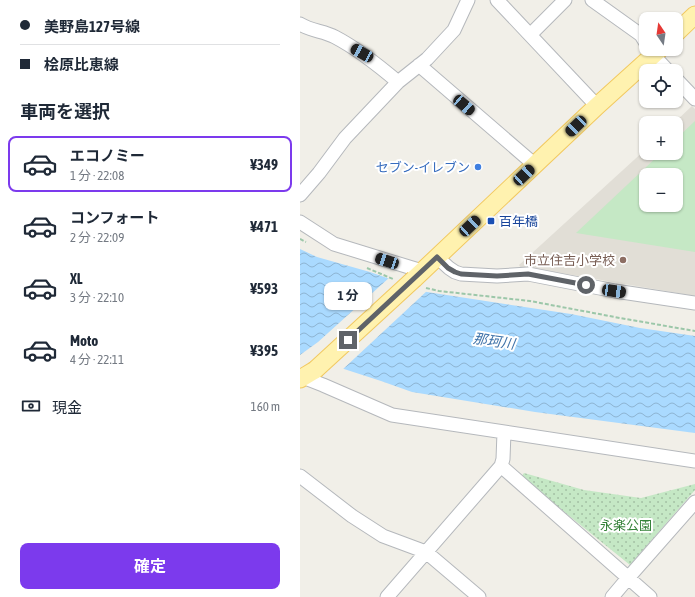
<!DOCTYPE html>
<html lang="ja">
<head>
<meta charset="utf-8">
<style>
	body { margin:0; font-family:"Asap Condensed","Noto Sans JP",sans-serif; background:#f6f6f7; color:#1f2937; height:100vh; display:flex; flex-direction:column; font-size:15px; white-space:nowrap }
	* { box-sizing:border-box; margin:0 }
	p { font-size:13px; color:#747a83 }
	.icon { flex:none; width:22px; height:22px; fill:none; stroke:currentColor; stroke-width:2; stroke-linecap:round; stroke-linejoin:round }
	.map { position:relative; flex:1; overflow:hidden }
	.side { display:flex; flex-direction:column; background:#fff; width:300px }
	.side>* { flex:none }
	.guide { display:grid; align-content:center; height:88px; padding:0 20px; background:#fff }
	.needle { width:26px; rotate:347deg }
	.controls { position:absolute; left:339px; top:12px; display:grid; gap:8px }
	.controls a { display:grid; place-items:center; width:44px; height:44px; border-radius:8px; background:#fff; box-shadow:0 1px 3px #0004; font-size:20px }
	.end { position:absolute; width:18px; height:18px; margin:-9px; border:5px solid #5f6368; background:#fff; box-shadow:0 0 0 2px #fff }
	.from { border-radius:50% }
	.bubble { position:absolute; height:28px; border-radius:8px; background:#fff; box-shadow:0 1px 3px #0004; font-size:13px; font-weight:700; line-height:28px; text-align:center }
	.car { position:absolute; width:12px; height:24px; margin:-12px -6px; border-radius:5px; box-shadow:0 0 3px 1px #0007; background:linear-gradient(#222 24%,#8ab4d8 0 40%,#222 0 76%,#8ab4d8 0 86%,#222 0) }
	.guide b { display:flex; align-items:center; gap:14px; height:38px; font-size:15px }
	.guide b+b { border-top:1px solid #e0e1e3 }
	.guide i { width:10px; height:10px; background:#1f2937 }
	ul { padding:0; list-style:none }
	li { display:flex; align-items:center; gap:12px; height:56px; margin:0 8px 6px; padding:0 12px; border:2px solid transparent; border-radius:8px }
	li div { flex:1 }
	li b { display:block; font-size:15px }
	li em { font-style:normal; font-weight:700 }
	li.on { border-color:#7c3aed }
	li>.icon { width:36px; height:36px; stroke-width:1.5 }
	h2 { padding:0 20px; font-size:18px; line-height:48px }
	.pay { display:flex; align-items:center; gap:10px; height:44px; padding:0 20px; font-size:15px }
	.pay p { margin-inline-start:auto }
	.action { display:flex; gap:8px; margin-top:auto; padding:8px 20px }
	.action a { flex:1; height:46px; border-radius:8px; background:#7c3aed; color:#fff; font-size:16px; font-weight:700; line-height:46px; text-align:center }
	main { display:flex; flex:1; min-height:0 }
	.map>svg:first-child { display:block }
	.education { fill:#e1ded6; fill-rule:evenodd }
	.grass { fill:#c5e8c5; fill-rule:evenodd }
	.park { fill:url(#park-dots) }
	.water { fill:url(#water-waves) }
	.pier { fill:#f1efe8 }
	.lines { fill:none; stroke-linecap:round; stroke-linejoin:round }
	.minor-casing { stroke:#b5b8bc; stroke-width:15 }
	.major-casing { stroke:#f2c960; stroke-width:19 }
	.path { stroke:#9cc7a9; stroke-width:2; stroke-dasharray:4 2; stroke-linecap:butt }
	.minor { stroke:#fff; stroke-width:13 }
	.major { stroke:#fff2af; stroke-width:17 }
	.major-bridge-casing { stroke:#f2c960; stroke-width:19; stroke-linecap:butt }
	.major-bridge { stroke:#fff2af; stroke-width:17 }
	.route { stroke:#5f6368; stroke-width:5 }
	.shop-dot { fill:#3f7fe0; stroke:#fff; stroke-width:1.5 }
	.transit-dot { fill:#1a4fb4; stroke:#fff; stroke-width:1.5 }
	.education-dot { fill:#8d6e63; stroke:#fff; stroke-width:1.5 }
	.labels { text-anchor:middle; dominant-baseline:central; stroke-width:4; stroke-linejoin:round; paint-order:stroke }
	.shop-label { font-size:13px; fill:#366cbe; stroke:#fff; text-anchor:end }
	.transit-label { font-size:13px; fill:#164399; stroke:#fff; text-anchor:start }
	.education-label { font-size:13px; fill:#785e54; stroke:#fff; text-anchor:end }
	.park-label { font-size:13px; fill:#348238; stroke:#fff }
	.water-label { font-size:14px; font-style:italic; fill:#4174aa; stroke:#fff }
</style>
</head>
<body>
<main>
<section class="side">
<div class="guide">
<b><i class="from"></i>美野島127号線</b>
<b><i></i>桧原比恵線</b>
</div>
<h2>車両を選択</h2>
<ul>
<li class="on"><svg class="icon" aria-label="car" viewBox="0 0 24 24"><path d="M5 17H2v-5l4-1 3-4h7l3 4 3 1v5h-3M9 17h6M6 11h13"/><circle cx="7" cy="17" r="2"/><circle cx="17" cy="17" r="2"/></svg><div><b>エコノミー</b><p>1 分 · 22:08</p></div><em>¥349</em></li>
<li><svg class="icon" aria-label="car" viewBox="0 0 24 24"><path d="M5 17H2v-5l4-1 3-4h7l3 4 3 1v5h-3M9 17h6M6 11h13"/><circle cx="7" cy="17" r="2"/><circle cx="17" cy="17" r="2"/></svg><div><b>コンフォート</b><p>2 分 · 22:09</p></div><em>¥471</em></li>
<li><svg class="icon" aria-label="car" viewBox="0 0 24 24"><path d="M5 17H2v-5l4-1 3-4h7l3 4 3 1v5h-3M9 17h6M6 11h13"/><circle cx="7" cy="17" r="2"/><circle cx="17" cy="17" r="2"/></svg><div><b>XL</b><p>3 分 · 22:10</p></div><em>¥593</em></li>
<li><svg class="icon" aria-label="car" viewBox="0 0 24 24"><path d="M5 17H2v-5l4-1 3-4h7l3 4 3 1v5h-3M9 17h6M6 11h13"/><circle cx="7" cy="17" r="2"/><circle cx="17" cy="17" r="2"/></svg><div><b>Moto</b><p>4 分 · 22:11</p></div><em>¥395</em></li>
</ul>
<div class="pay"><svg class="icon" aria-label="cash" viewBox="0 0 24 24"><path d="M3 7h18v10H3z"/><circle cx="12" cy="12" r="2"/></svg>現金<p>160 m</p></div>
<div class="action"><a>確定</a></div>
</section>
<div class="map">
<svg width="395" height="597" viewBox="0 0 395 597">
	<defs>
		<pattern id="park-dots" width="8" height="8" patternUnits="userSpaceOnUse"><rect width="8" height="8" fill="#c5e8c5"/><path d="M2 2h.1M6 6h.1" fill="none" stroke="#a3c0a4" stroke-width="1.8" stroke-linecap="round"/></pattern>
		<pattern id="water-waves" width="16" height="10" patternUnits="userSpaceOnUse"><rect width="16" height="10" fill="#aadaff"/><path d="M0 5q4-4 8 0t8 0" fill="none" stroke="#8eb4d2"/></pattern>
	</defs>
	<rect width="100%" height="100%" fill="#f1efe8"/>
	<!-- education -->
	<path class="education" d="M392 106 395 109V296L231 268 222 270 219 265 346 149V153H376V123H374ZM346 175H376V205H346Z"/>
	<!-- grass -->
	<path class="grass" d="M395 121V252L276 233 361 153H376V139ZM346 175H376V205H346Z"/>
	<!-- park -->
	<path class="park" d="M224 473 284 490 341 498 395 484V490L330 565 221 477Z"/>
	<!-- water -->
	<path class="water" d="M0 249 17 257 70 272 127 292 271 314 340 328 395 336V433L235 412 112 392 81 381 44 369 0 360Z"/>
	<!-- pier -->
	<path class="pier" d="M90 277 128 290 41 371 0 362V355L18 342Z"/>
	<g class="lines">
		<defs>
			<path id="minor" d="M197 0 297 106
				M292 0 341 35 346 43
				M0 24C11 31 24 31 35 37 58 49 78 65 98 82
				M230 35 265 0
				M350 49 353 55 368 71
				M119 65 235 165
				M376 79 395 99
				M0 195 19 173 45 138 98 82 127 59 154 30 168 0
				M0 222 34 244 122 271
				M137 257 149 268 155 272 161 274 197 276 228 274 315 291 395 303
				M0 376 23 385 92 415 395 461
				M204 432 203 459 201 466 350 597
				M0 476 52 516 83 536 126 552 179 597
				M87 597 201 466
				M312 597 328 578 395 502"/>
			<path id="major" d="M376 33 395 15
				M114 279 297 106 360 49
				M0 379 15 370"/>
		</defs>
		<!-- minor casing -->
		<use href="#minor" class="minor-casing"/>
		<!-- major casing -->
		<use href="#major" class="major-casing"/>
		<!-- path -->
		<path class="path" d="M0 239 6 242
			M67 268 93 279
			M126 288 139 291 230 301 320 318 395 331"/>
		<!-- minor -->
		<use href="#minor" class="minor"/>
		<!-- major -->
		<use href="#major" class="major"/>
		<defs>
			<path id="major-bridge" d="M15 370 114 279"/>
		</defs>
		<!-- major-bridge casing -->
		<use href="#major-bridge" class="major-bridge-casing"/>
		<!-- major-bridge -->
		<use href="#major-bridge" class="major-bridge"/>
	</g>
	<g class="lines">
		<!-- route -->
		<path class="route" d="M48 340 137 257 148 268 155 272 161 274 197 276 228 274 286 285"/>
	</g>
	<!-- markers -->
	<circle class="shop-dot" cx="178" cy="167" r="4"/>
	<rect class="transit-dot" x="187" y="217" width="8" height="8" rx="2"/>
	<circle class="education-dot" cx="323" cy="260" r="4"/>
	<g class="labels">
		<!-- shop labels -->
		<g class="shop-label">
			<text x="170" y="167">セブン-イレブン</text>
		</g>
		<!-- transit labels -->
		<g class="transit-label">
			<text x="199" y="221">百年橋</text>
		</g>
		<!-- education labels -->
		<g class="education-label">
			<text x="315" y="260">市立住吉小学校</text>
		</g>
		<!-- park labels -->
		<g class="park-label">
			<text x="326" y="525">永楽公園</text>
		</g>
		<!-- water labels -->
		<g class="water-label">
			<text transform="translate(194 341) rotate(8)">那珂川</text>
		</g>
	</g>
</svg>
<div class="controls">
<a><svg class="needle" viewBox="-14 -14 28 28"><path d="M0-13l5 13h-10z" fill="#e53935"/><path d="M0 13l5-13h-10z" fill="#747a83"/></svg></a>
<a><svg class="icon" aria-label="locate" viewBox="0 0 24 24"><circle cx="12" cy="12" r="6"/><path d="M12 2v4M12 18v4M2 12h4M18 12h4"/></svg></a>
<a>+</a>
<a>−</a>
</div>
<i class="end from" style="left:286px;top:285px"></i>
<i class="end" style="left:48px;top:340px"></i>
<div class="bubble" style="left:24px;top:282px;width:48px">1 分</div>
<i class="car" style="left:62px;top:53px;rotate:299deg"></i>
<i class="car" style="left:164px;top:105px;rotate:131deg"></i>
<i class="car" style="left:276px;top:126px;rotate:226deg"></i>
<i class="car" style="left:224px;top:175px;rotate:47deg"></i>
<i class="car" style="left:170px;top:226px;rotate:47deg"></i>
<i class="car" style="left:87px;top:261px;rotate:288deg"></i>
<i class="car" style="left:314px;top:291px;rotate:98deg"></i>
</div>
</main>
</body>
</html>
